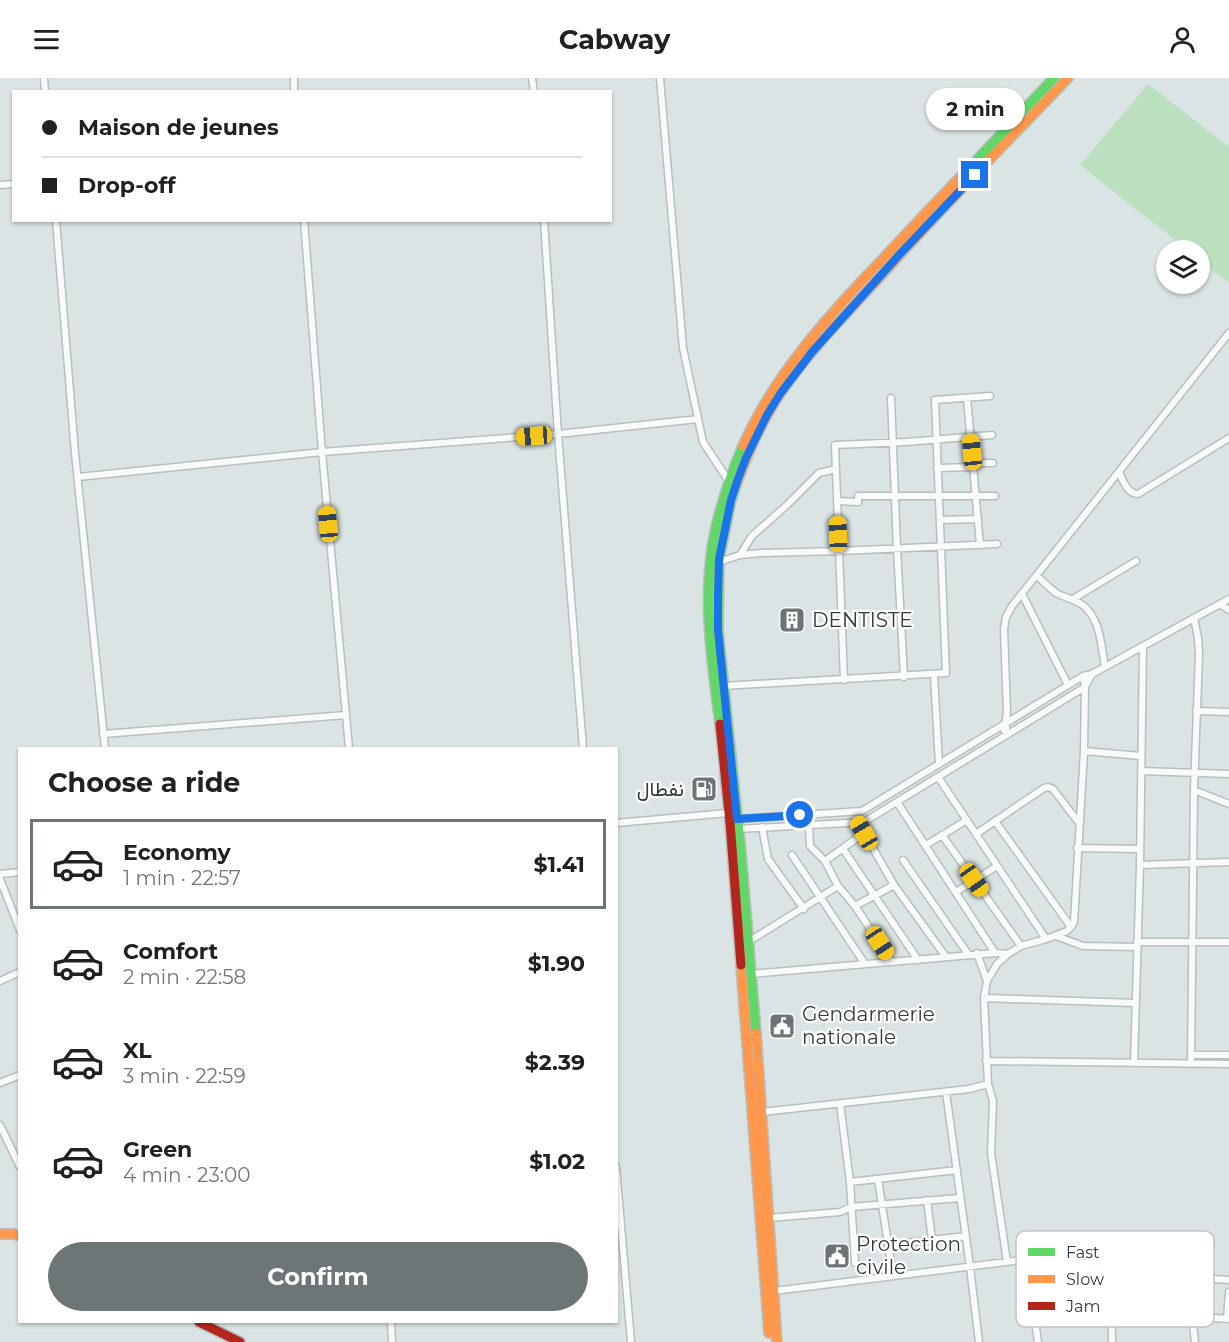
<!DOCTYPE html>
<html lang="en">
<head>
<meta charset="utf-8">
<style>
	body { margin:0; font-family:Montserrat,Vazirmatn,sans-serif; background:#f6f6f6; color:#202124; height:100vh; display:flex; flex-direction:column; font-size:22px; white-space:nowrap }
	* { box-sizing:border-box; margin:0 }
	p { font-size:20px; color:#757577 }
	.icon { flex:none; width:33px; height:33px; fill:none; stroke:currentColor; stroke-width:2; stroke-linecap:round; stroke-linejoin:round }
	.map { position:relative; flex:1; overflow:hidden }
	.details { position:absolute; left:18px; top:669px; width:600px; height:576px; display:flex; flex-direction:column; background:#fff; border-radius:0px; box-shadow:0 2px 4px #0004 }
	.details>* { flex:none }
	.top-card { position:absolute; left:12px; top:12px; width:600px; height:132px; border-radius:0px; box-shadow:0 2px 4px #0004; display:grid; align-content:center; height:132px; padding:0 30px; background:#fff }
	.buttons { position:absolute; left:1156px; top:162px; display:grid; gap:12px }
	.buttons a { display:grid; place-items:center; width:54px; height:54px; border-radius:50%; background:#fff; box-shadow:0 2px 4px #0004; font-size:30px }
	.end { position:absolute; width:27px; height:27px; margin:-14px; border:8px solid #1a73e8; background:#fff; box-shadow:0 0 0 3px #fff }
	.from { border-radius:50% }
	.bubble { position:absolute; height:42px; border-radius:21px; background:#fff; box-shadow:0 2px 4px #0004; font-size:20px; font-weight:700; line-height:42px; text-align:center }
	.car { position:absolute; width:18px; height:36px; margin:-18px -9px; border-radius:8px; box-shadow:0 0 4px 2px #0007; background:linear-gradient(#f5c518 24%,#345 0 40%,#f5c518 0 76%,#345 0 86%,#f5c518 0) }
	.top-card b { display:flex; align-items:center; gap:21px; height:57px; font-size:22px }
	.top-card b+b { border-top:2px solid #e0e0e0 }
	.top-card i { width:15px; height:15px; background:#202124 }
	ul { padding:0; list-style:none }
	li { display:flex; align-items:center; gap:18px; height:90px; margin:0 12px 9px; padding:0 18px; border:3px solid transparent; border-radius:0px }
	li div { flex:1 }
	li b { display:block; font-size:22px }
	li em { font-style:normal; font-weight:700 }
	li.active { border-color:#6d7676 }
	li>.icon { width:54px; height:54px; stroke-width:1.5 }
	h2 { padding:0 30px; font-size:27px; line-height:72px }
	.primary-button { display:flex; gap:12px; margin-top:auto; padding:12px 30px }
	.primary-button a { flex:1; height:69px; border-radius:36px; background:#6d7676; color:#fff; font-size:24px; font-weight:700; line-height:69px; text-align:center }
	header { display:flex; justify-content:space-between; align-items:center; height:78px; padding:0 30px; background:#fff; font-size:27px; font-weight:700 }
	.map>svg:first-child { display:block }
	.green { fill:#bbe0bf }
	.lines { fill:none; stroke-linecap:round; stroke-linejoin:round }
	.street-casing { stroke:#b7bfbf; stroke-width:9 }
	.fast-casing { stroke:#b7bfbf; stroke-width:12 }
	.slow-casing { stroke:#b7bfbf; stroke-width:12 }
	.jam-casing { stroke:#b7bfbf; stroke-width:12 }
	.street { stroke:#f9fbfb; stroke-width:6 }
	.fast { stroke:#63d668; stroke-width:9 }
	.slow { stroke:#ff974d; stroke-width:9 }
	.jam { stroke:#b3261e; stroke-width:9 }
	.route { stroke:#1a73e8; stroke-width:8 }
	.labels { text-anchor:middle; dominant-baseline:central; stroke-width:4.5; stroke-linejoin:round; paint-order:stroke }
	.poi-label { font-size:20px; fill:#333a3a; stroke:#fff; text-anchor:start }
	.key { fill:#fff; stroke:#c2c4c4; stroke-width:1.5 }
	.key-label { font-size:16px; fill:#333a3a }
</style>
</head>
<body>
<header><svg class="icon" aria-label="menu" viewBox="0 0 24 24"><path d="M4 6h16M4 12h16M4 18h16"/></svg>Cabway<svg class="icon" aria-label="person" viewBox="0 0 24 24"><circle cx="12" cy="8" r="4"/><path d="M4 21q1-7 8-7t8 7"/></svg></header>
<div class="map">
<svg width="1229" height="1264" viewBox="0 0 1229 1264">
	<rect width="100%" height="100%" fill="#dae4e4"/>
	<!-- green -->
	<path class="green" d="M1148 6 1229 69V205L1200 182V172H1188L1080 87Z"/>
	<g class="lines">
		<defs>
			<path id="street" d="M44 0 45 14
				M294 0V14
				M532 0 534 14
				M660 0 683 270 703 364 728 402
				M0 107 14 106
				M56 142 75 375 105 670
				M304 142 322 374 349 670
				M544 142 558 356 583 670
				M891 320 897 470 904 599
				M967 320 980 467
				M937 390 974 389 980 385H993
				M1119 394C1123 402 1127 416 1138 416L1229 360
				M78 399 322 374 558 356 698 341
				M837 423 858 424V418H995
				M940 442 978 441
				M740 477 761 475 839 473 997 466
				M719 484 740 477 752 458 787 427 819 395 836 391
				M1037 498C1044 504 1050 511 1058 516 1067 520 1076 522 1084 528 1101 543 1101 568 1105 589
				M1022 516 1068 607
				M1073 521 1136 483
				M1219 526 1229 532
				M934 597 939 686
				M844 602 835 367 906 364 992 357
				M723 608 946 595 935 322 990 318
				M1196 633 1229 634
				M1005 645 1007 635 1004 551 1006 539 1012 528 1229 255
				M1004 649H1006V652H1004Z
				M103 656 346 637
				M1084 673 1141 678
				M1141 693 1229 696
				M938 699 1046 861
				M1194 712 1229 726
				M897 724 995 875 1008 876
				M737 741 862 733 1083 598 1092 596 1229 521
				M995 743 1071 849
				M858 744 894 807 946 879
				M616 745 728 735
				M809 747 810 768 825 783 838 808 855 828 892 884
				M762 749 768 781 804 831
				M738 751 864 744 1085 609 1092 596
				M976 756 1044 710 1048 709 1053 711 1079 745
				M942 757 1021 868
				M926 767 967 742
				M1077 770 1140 771
				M843 771 918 882
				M792 777 865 886
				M903 782 968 876
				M825 783 864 755
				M1140 787 1229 784
				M0 796 20 794
				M0 801 20 852
				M956 814 997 788
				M855 828 894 807
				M1056 858 1083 868 1137 869
				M748 864 838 808
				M1137 864H1229
				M977 875 987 903
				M751 896 995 875
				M0 903 20 894
				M984 920 1135 925
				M1191 977H1229
				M986 983 1229 986
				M1134 985 1140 787 1143 568
				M1191 986 1194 712 1199 576 1198 560 1194 540
				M0 1005 20 997
				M988 1006 993 1023 991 1075 1007 1184
				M946 1014 970 1189 979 1264
				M840 1025 850 1104 855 1185
				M762 1034 969 1011 988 1006 984 920 987 903 997 886 1008 876 1021 868 1046 861 1067 853 1071 849 1074 844 1084 673 1085 609 1083 598
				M0 1047 20 1089
				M616 1089 631 1264
				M878 1101 893 1198
				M850 1104 957 1092
				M927 1122 932 1162
				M769 1140 840 1134 851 1129 960 1120
				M888 1167 966 1158
				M1026 1182 1038 1264
				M1111 1194 1229 1202
				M774 1213 1110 1171 1112 1264
				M1112 1232 1229 1241
				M1192 1238 1195 1264
				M1227 1241 1229 1214
				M391 1244 392 1264"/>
			<path id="fast" d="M972 87 1054 0
				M736 407 731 422 719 481 718 552 741 775 756 955
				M720 646C712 586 703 524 713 464 719 431 730 399 743 368"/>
			<path id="slow" d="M743 368C774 298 827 239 880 184 910 152 941 119 972 87
				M736 407C747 376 761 345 779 317 807 275 843 239 877 202 938 133 1004 67 1068 0
				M741 887 769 1255
				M756 955 777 1264
				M0 1156H14L20 1158"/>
			<path id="jam" d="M720 646 730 744 741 887
				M199 1244 240 1264"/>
		</defs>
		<!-- street casing -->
		<use href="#street" class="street-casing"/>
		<!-- fast casing -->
		<use href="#fast" class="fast-casing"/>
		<!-- slow casing -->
		<use href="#slow" class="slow-casing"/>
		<!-- jam casing -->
		<use href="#jam" class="jam-casing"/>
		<!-- street -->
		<use href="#street" class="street"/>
		<!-- fast -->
		<use href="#fast" class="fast"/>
		<!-- slow -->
		<use href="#slow" class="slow"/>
		<!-- jam -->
		<use href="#jam" class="jam"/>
	</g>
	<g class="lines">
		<!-- route -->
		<path class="route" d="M800 737 737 741 718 552V518L719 481 731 422 738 401 746 380 767 337 780 316 812 274 899 177 975 97"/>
	</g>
	<!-- icons -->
	<defs>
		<symbol id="building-square" viewBox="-11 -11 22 22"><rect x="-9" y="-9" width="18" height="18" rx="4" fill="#6d7676" stroke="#fff"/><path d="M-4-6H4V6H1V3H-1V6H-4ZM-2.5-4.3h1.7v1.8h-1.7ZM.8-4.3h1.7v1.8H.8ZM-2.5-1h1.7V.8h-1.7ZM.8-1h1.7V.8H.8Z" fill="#fff"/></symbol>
		<symbol id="fuel-square" viewBox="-11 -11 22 22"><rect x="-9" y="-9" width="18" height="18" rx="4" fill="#6d7676" stroke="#fff"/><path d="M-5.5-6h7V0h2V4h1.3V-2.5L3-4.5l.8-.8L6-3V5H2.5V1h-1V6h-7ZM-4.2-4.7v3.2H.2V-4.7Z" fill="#fff"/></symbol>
		<symbol id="civic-square" viewBox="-11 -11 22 22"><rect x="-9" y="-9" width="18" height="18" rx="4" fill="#6d7676" stroke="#fff"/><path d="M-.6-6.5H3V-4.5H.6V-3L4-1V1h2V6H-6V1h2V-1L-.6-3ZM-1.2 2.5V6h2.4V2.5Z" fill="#fff"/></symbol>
	</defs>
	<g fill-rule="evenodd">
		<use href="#building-square" x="777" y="527" width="30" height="30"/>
		<use href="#fuel-square" x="689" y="696" width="30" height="30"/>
		<use href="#civic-square" x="767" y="933" width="30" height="30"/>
		<use href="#civic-square" x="822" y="1163" width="30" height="30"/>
	</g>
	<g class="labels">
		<!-- poi labels -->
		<g class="poi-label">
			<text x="812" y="542">DENTISTE</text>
			<text x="684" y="711" text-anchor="end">نفطال</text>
			<text x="802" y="936">Gendarmerie<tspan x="802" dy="23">nationale</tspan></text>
			<text x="856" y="1166">Protection<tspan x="856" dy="23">civile</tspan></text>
		</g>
	</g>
	<!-- legend -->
	<rect x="1016" y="1153" width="198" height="96" rx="9" class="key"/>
	<rect x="1028" y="1170" width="27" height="8" fill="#63d668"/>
	<rect x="1028" y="1197" width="27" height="8" fill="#ff974d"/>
	<rect x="1028" y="1224" width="27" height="8" fill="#b3261e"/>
	<g class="key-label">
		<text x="1066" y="1180">Fast</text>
		<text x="1066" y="1207">Slow</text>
		<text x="1066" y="1234">Jam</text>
	</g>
</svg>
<div class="buttons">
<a><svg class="icon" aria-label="layers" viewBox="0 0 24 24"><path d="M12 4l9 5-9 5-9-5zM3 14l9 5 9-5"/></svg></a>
</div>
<i class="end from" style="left:800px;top:737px"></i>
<i class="end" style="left:975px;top:97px"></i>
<div class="bubble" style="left:926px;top:10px;width:99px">2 min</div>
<i class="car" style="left:534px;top:358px;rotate:266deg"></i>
<i class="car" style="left:972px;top:374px;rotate:354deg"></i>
<i class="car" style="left:328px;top:446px;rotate:355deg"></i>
<i class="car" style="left:838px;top:456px;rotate:358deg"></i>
<i class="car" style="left:864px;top:755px;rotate:330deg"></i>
<i class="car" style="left:974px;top:802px;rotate:145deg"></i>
<i class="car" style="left:880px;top:865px;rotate:147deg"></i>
<div class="top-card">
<b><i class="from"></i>Maison de jeunes</b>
<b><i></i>Drop-off</b>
</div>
<section class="details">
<h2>Choose a ride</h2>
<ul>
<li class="active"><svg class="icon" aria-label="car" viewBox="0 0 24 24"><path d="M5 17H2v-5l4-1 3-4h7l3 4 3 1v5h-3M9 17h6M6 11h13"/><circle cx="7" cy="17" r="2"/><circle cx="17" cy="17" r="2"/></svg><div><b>Economy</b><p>1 min · 22:57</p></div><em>$1.41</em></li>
<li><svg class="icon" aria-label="car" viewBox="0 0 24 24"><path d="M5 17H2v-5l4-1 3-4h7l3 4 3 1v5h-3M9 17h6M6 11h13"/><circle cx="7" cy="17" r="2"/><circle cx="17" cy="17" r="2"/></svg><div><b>Comfort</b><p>2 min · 22:58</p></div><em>$1.90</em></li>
<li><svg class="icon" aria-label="car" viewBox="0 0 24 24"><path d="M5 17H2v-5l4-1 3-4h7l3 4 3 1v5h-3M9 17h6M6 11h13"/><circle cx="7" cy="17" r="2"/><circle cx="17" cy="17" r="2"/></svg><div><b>XL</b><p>3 min · 22:59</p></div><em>$2.39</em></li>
<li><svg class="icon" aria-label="car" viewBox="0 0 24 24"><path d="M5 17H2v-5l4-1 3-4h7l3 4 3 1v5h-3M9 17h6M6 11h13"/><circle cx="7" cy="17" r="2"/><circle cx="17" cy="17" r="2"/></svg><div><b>Green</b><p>4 min · 23:00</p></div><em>$1.02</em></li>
</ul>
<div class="primary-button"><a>Confirm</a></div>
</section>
</div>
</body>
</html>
